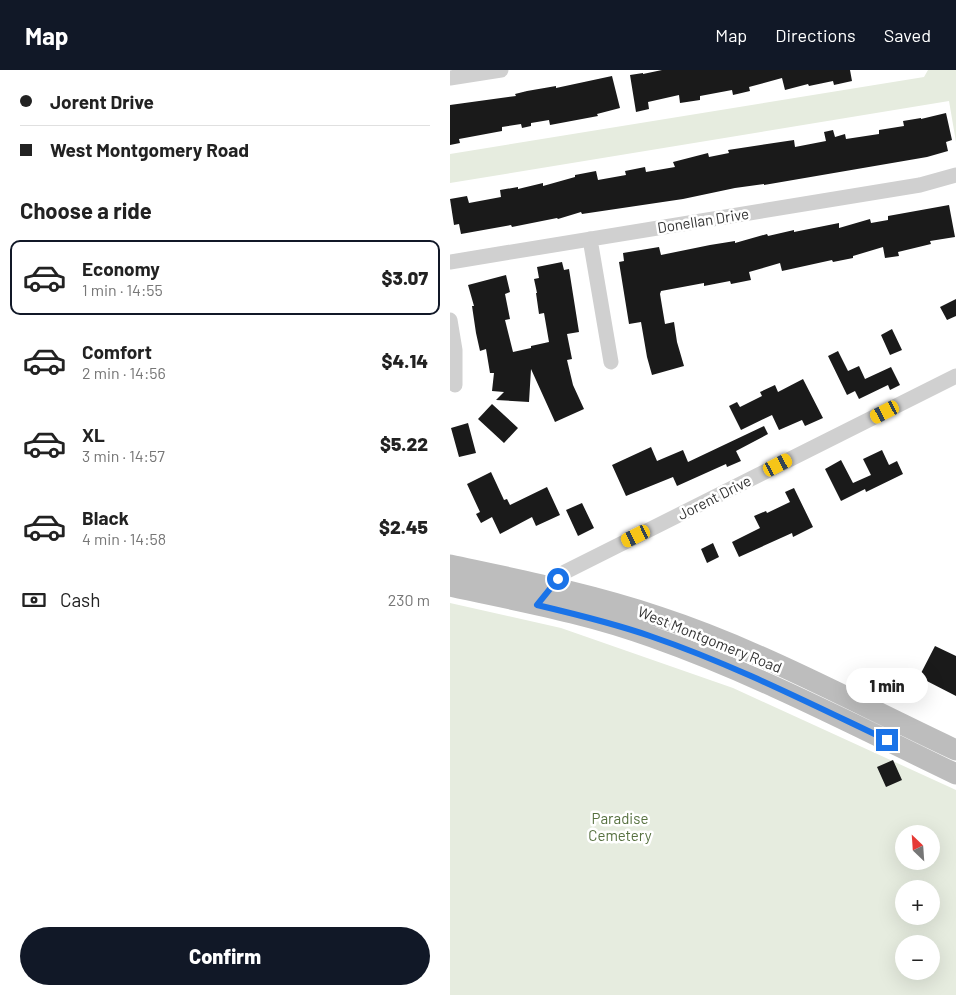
<!DOCTYPE html>
<html lang="en">
<head>
<meta charset="utf-8">
<style>
	body { margin:0; font-family:Barlow,sans-serif; background:#f6f6f6; color:#222; height:100vh; display:flex; flex-direction:column; font-size:19px; white-space:nowrap }
	* { box-sizing:border-box; margin:0 }
	p { font-size:16px; color:#767676 }
	.icon { flex:none; width:28px; height:28px; fill:none; stroke:currentColor; stroke-width:2; stroke-linecap:round; stroke-linejoin:round }
	.map { position:relative; flex:1; overflow:hidden }
	.sheet { display:flex; flex-direction:column; background:#fff; width:450px }
	.sheet>* { flex:none }
	.top-card { display:grid; align-content:center; height:110px; padding:0 20px; background:#fff }
	.needle { width:32px; rotate:335deg }
	.tools { position:absolute; left:445px; top:755px; display:grid; gap:10px }
	.tools a { display:grid; place-items:center; width:45px; height:45px; border-radius:50%; background:#fff; box-shadow:0 5px 20px #0002; font-size:25px }
	.end { position:absolute; width:22px; height:22px; margin:-11px; border:6px solid #1a73e8; background:#fff; box-shadow:0 0 0 2px #fff }
	.from { border-radius:50% }
	.bubble { position:absolute; height:35px; border-radius:18px; background:#fff; box-shadow:0 5px 20px #0002; font-size:16px; font-weight:800; line-height:35px; text-align:center }
	.car { position:absolute; width:15px; height:30px; margin:-15px -8px; border-radius:6px; box-shadow:0 0 4px 1px #0007; background:linear-gradient(#f5c518 24%,#345 0 40%,#f5c518 0 76%,#345 0 86%,#f5c518 0) }
	.top-card b { display:flex; align-items:center; gap:18px; height:48px; font-size:19px }
	.top-card b+b { border-top:1px solid #e0e0e0 }
	.top-card i { width:12px; height:12px; background:#222 }
	ul { padding:0; list-style:none }
	li { display:flex; align-items:center; gap:15px; height:75px; margin:0 10px 8px; padding:0 10px; border:2px solid transparent; border-radius:10px }
	li div { flex:1 }
	li b { display:block; font-size:19px }
	li em { font-style:normal; font-weight:800 }
	li.active { border-color:#111827 }
	li>.icon { width:45px; height:45px; stroke-width:1.5 }
	h2 { padding:0 20px; font-size:22px; line-height:60px }
	.pay { display:flex; align-items:center; gap:12px; height:55px; padding:0 20px; font-size:19px }
	.pay p { margin-inline-start:auto }
	.button { display:flex; gap:10px; margin-top:auto; padding:10px 20px }
	.button a { flex:1; height:58px; border-radius:30px; background:#111827; color:#fff; font-size:20px; font-weight:800; line-height:58px; text-align:center }
	header { display:flex; align-items:center; gap:30px; box-sizing:border-box; height:70px; padding:0 25px; background:#111827; color:#fff }
	header strong { font-size:24px }
	nav { display:flex; gap:28px; margin-inline-start:auto; font-size:18px }
	main { display:flex; flex:1; min-height:0 }
	.map>svg:first-child { display:block }
	.green { fill:#e6ecdf; fill-rule:evenodd }
	.building { fill:#1a1a1a }
	.lines { fill:none; stroke-linecap:round; stroke-linejoin:round }
	.street { stroke:#d0d0d0; stroke-width:15 }
	.secondary { stroke:#bdbdbd; stroke-width:21 }
	.route { stroke:#1a73e8; stroke-width:6 }
	.labels { text-anchor:middle; dominant-baseline:central; stroke-width:5; stroke-linejoin:round; paint-order:stroke }
	.street-label { font-size:15px; fill:#333; stroke:#fff }
	.park-label { font-size:15px; fill:#56703f; stroke:#fff }
</style>
</head>
<body>
<header>
<strong>Map</strong>
<nav><a>Map</a><a>Directions</a><a>Saved</a></nav>
</header>
<main>
<section class="sheet">
<div class="top-card">
<b><i class="from"></i>Jorent Drive</b>
<b><i></i>West Montgomery Road</b>
</div>
<h2>Choose a ride</h2>
<ul>
<li class="active"><svg class="icon" aria-label="car" viewBox="0 0 24 24"><path d="M5 17H2v-5l4-1 3-4h7l3 4 3 1v5h-3M9 17h6M6 11h13"/><circle cx="7" cy="17" r="2"/><circle cx="17" cy="17" r="2"/></svg><div><b>Economy</b><p>1 min · 14:55</p></div><em>$3.07</em></li>
<li><svg class="icon" aria-label="car" viewBox="0 0 24 24"><path d="M5 17H2v-5l4-1 3-4h7l3 4 3 1v5h-3M9 17h6M6 11h13"/><circle cx="7" cy="17" r="2"/><circle cx="17" cy="17" r="2"/></svg><div><b>Comfort</b><p>2 min · 14:56</p></div><em>$4.14</em></li>
<li><svg class="icon" aria-label="car" viewBox="0 0 24 24"><path d="M5 17H2v-5l4-1 3-4h7l3 4 3 1v5h-3M9 17h6M6 11h13"/><circle cx="7" cy="17" r="2"/><circle cx="17" cy="17" r="2"/></svg><div><b>XL</b><p>3 min · 14:57</p></div><em>$5.22</em></li>
<li><svg class="icon" aria-label="car" viewBox="0 0 24 24"><path d="M5 17H2v-5l4-1 3-4h7l3 4 3 1v5h-3M9 17h6M6 11h13"/><circle cx="7" cy="17" r="2"/><circle cx="17" cy="17" r="2"/></svg><div><b>Black</b><p>4 min · 14:58</p></div><em>$2.45</em></li>
</ul>
<div class="pay"><svg class="icon" aria-label="cash" viewBox="0 0 24 24"><path d="M3 7h18v10H3z"/><circle cx="12" cy="12" r="2"/></svg>Cash<p>230 m</p></div>
<div class="button"><a>Confirm</a></div>
</section>
<div class="map">
<svg width="506" height="925" viewBox="0 0 506 925">
	<rect width="100%" height="100%" fill="#fff"/>
	<!-- green -->
	<path class="green" d="M478 0H506V72L499 31 0 113V84L474 7Z
		M0 533 111 558 283 618 506 720V925H0ZM454 764H481V791H454ZM454 819H481V846H454ZM454 874H481V901H454Z"/>
	<!-- building -->
	<path class="building" d="M212 0H400L402 11 384 15 383 11 359 16 358 14 335 20 332 8 299 17 300 21 283 25 282 20 250 26V30L230 33 229 25 198 32 199 39 186 42 180 5 193 3V4Z
		M162 6 170 38 147 44 148 46 100 55 99 50 81 53V56L72 58 71 54 52 57V61L9 69 10 73 0 75V35L66 26 65 24 77 21 106 16V18Z
		M496 43 502 70 496 72 498 81 477 87 314 115V114L285 118 233 129 132 144 131 142 108 149 107 148 62 157 61 155 11 164 9 154 4 155 0 129 17 126 19 133 51 127 50 120 68 117V119L93 113V116L125 107V105L146 101 148 110 176 105 175 101 195 97 196 102 225 97 223 92 258 83 259 87 279 83 278 80 344 70 345 77 376 71 374 62 383 60 385 67 395 64 396 69 429 64V60L454 56 453 51 471 48V49Z
		M499 135 505 167 480 171 481 174 448 182 449 186 435 188 433 177 403 186V188L383 192 382 190 332 201 330 193 299 202 301 210 281 214 280 211 254 216V213L211 221 210 224 215 254 224 252 227 272 234 296 202 305 197 287 191 252 179 254 169 192 174 191 173 183 209 177 211 185 260 175 285 171V173L317 164 318 166 344 160V162L389 153V158L420 149 421 153 438 150V146Z
		M112 192 114 200 119 199 129 262 117 264 122 289 117 290 123 315 134 339 105 352 81 299 79 332 46 330 54 322 42 321 44 303H40L36 279 30 281 26 263 22 236H24L18 215 56 205 60 222 55 224 60 249 55 250 63 282 81 278V276L99 272 94 243 89 244 86 223H87L84 209 89 208 87 197Z
		M506 229V246L497 250 490 237Z
		M442 259 452 280 440 285 431 265Z
		M388 281 398 301 409 296 415 309 441 297 450 315 440 320 438 315 409 329 405 321 397 325 378 286Z
		M353 309 373 348 355 356 352 350 329 360 322 345 291 360 279 336 287 332 290 337 312 326 310 322 325 315 328 322Z
		M42 334 68 358 54 373 28 349Z
		M18 353 26 383 9 387 1 358Z
		M314 356 318 364 286 381 291 391 277 397 276 394 227 416 223 407 176 426 162 395 201 377 207 391 233 380 238 392Z
		M432 380 439 395 447 391 453 404 416 422 415 419 391 431 375 399 391 390 403 413 421 405 413 389Z
		M41 402 54 430 57 429 60 435 97 417 110 445 86 456 82 447 50 464 42 447 31 453 26 444 30 442 17 414Z
		M344 418 363 457 343 467 342 463 289 487 282 472 310 458 304 446 316 441 317 443 340 432 335 422Z
		M132 433 144 458 128 466 116 440Z
		M263 473 269 487 257 493 251 479Z
		M485 576 506 586V626L469 607Z
		M443 690 452 710 436 717 427 697Z"/>
	<g class="lines">
		<!-- street -->
		<path class="street" d="M0 8 51 0
			M140 169 161 292
			M0 192 470 115 506 105
			M0 250 5 280V315
			M96 524 115 502 506 306"/>
		<!-- secondary -->
		<path class="secondary" d="M0 495C70 510 141 524 209 547 310 580 410 635 506 680
			M0 516C68 531 137 543 202 567 307 604 406 656 506 704"/>
	</g>
	<g class="lines">
		<!-- route -->
		<path class="route" d="M108 509 87 535C125 544 163 553 200 566 282 594 359 633 437 670"/>
	</g>
	<g class="labels">
		<!-- street labels -->
		<g class="street-label">
			<text transform="translate(253 150) rotate(-9)">Donellan Drive</text>
			<text transform="translate(264 427) rotate(-27)">Jorent Drive</text>
			<text transform="translate(260 569) rotate(22)">West Montgomery Road</text>
		</g>
		<!-- park labels -->
		<g class="park-label">
			<text x="170" y="748">Paradise<tspan x="170" dy="17">Cemetery</tspan></text>
		</g>
	</g>
</svg>
<div class="tools">
<a><svg class="needle" viewBox="-14 -14 28 28"><path d="M0-13l5 13h-10z" fill="#e53935"/><path d="M0 13l5-13h-10z" fill="#767676"/></svg></a>
<a>+</a>
<a>−</a>
</div>
<i class="end from" style="left:108px;top:509px"></i>
<i class="end" style="left:437px;top:670px"></i>
<div class="bubble" style="left:396px;top:598px;width:82px">1 min</div>
<i class="car" style="left:435px;top:342px;rotate:243deg"></i>
<i class="car" style="left:328px;top:395px;rotate:63deg"></i>
<i class="car" style="left:186px;top:466px;rotate:244deg"></i>
</div>
</main>
</body>
</html>
